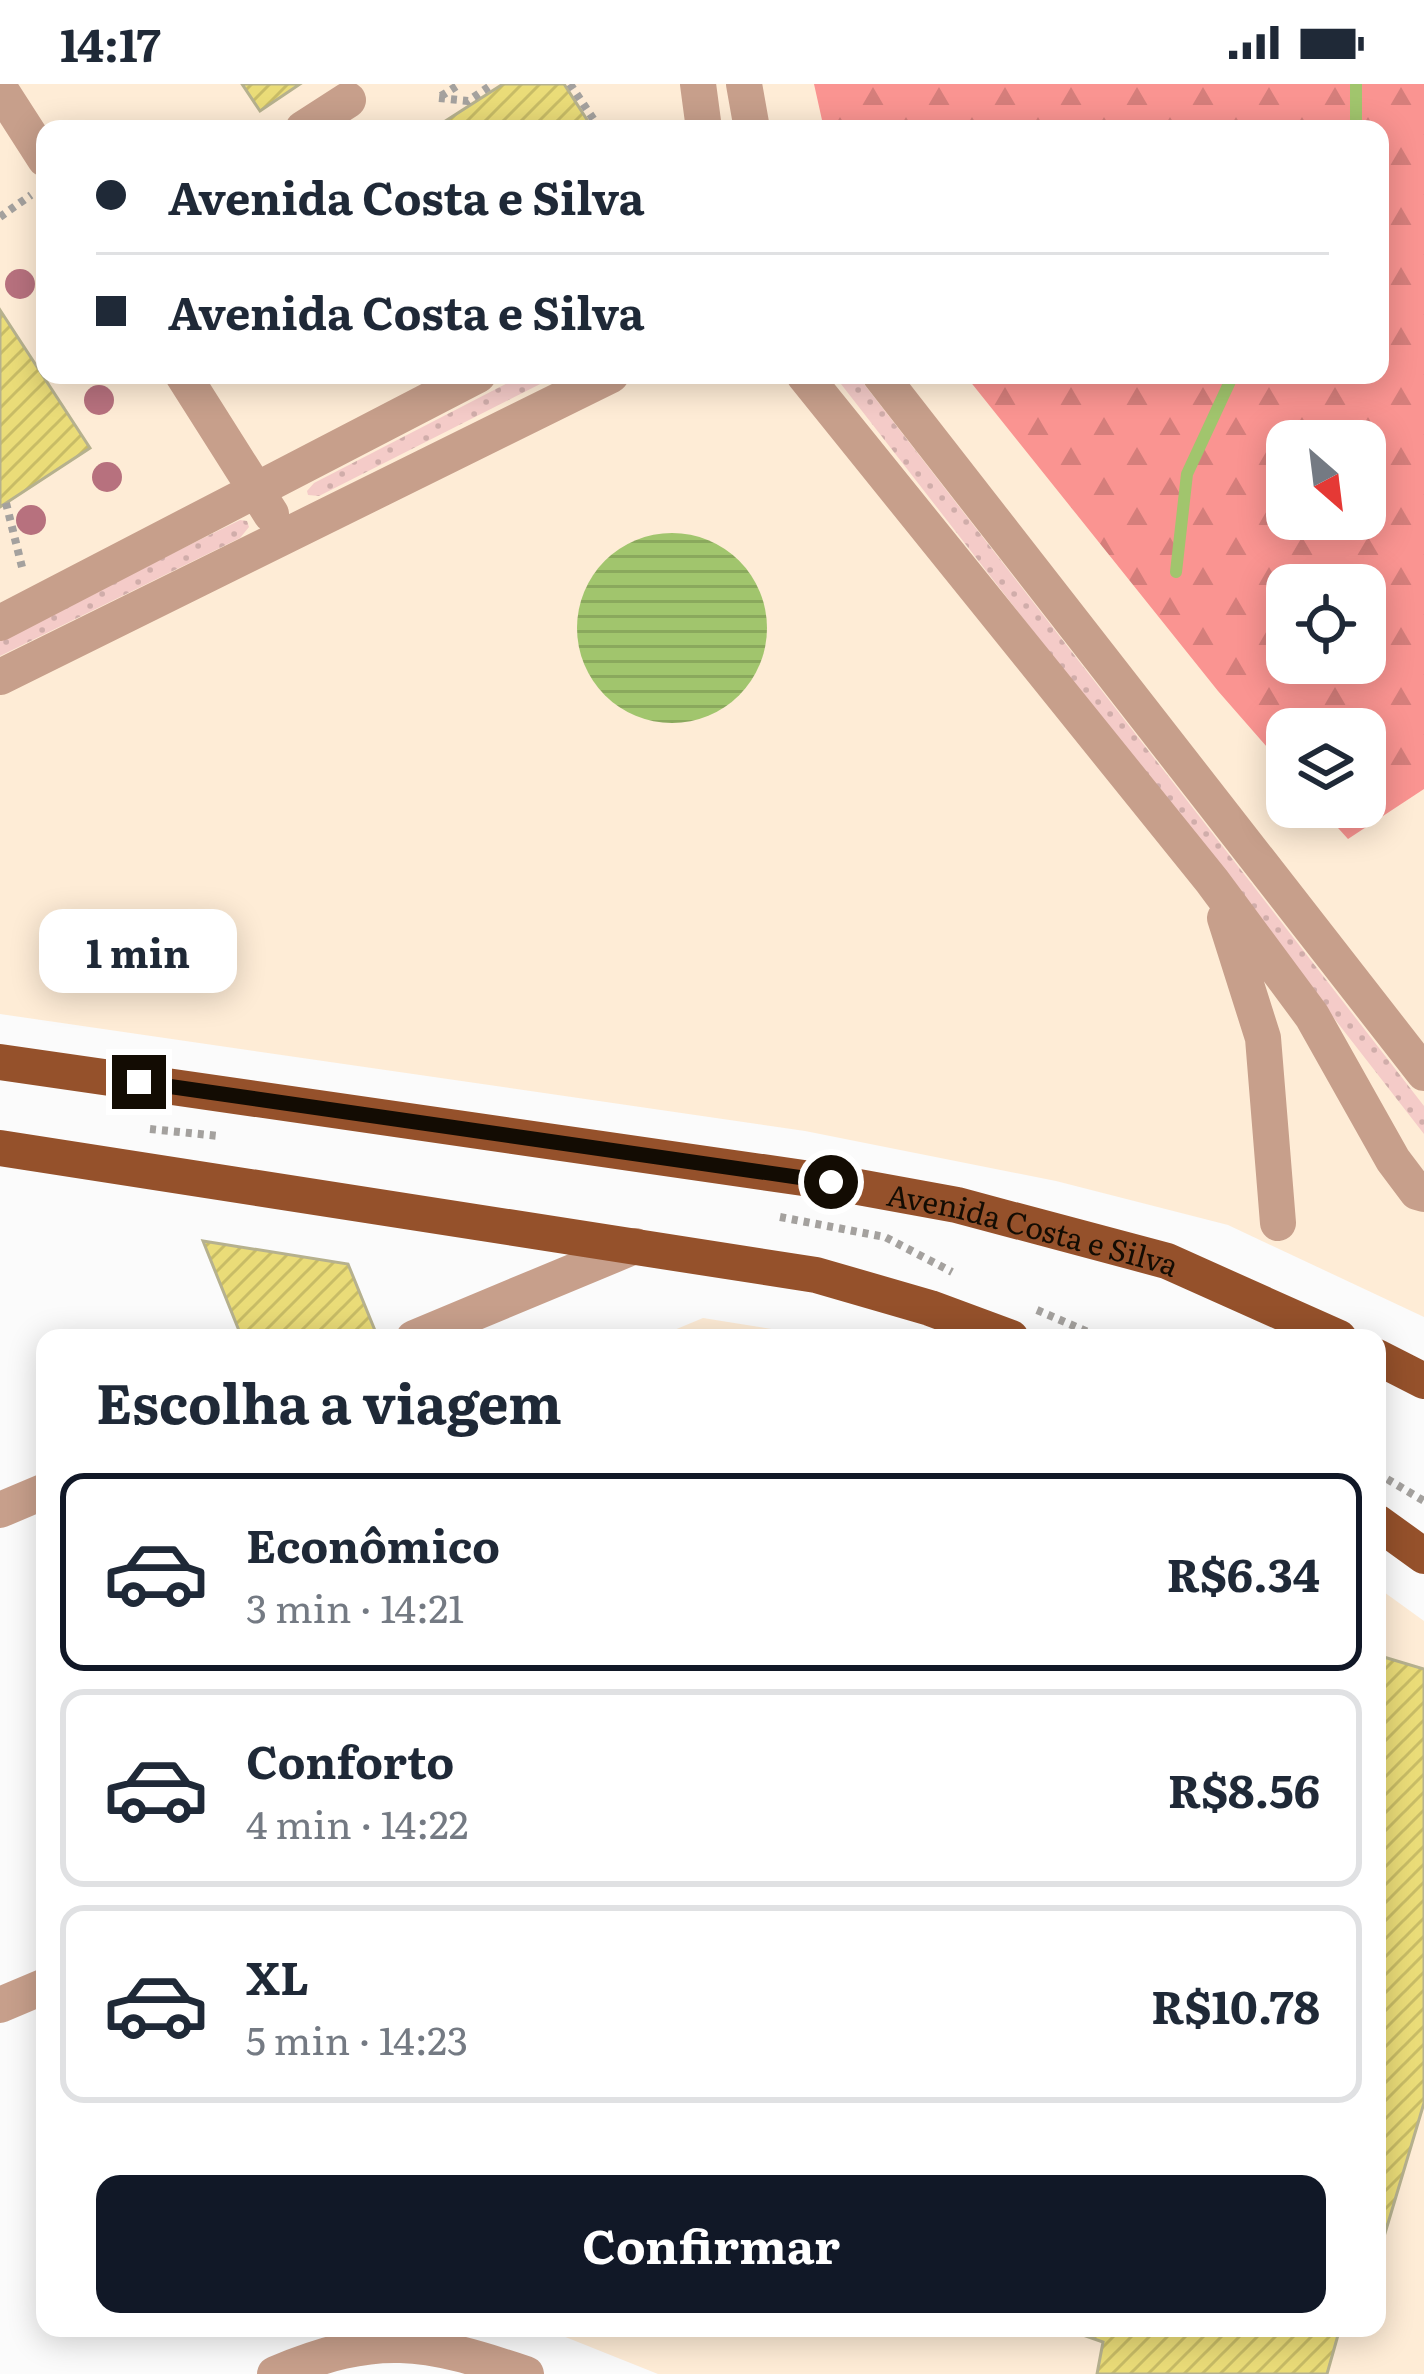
<!DOCTYPE html>
<html lang="pt">
<head>
<meta charset="utf-8">
<style>
	body { margin:0; font-family:Literata,serif; background:#f6f6f7; color:#1f2937; height:100vh; display:flex; flex-direction:column; font-size:45px; white-space:nowrap }
	* { box-sizing:border-box; margin:0 }
	p { font-size:39px; color:#747a83 }
	.icon { flex:none; width:66px; height:66px; fill:none; stroke:currentColor; stroke-width:2; stroke-linecap:round; stroke-linejoin:round }
	.map { position:relative; flex:1; overflow:hidden }
	.side { position:absolute; left:36px; top:1245px; width:1350px; height:1008px; display:flex; flex-direction:column; background:#fff; border-radius:24px; box-shadow:0 6px 30px #0003 }
	.side>* { flex:none }
	.guide { position:absolute; left:36px; top:36px; width:1353px; height:264px; border-radius:24px; box-shadow:0 6px 30px #0003; display:grid; align-content:center; height:264px; padding:0 60px; background:#fff }
	.needle { width:78px; rotate:152deg }
	.tools { position:absolute; left:1266px; top:336px; display:grid; gap:24px }
	.tools a { display:grid; place-items:center; width:120px; height:120px; border-radius:24px; background:#fff; box-shadow:0 6px 30px #0003; font-size:60px }
	.end { position:absolute; width:54px; height:54px; margin:-27px; border:15px solid #130c03; background:#fff; box-shadow:0 0 0 6px #fff }
	.from { border-radius:50% }
	.bubble { position:absolute; height:84px; border-radius:24px; background:#fff; box-shadow:0 6px 30px #0003; font-size:39px; font-weight:700; line-height:84px; text-align:center }
	.guide b { display:flex; align-items:center; gap:42px; height:114px; font-size:45px }
	.guide b+b { border-top:3px solid #e0e1e3 }
	.guide i { width:30px; height:30px; background:#1f2937 }
	ul { padding:0; list-style:none }
	li { display:flex; align-items:center; gap:36px; height:198px; margin:0 24px 18px; padding:0 36px; border:6px solid #e0e1e3; border-radius:24px }
	li div { flex:1 }
	li b { display:block; font-size:45px }
	li em { font-style:normal; font-weight:700 }
	li.selected { border-color:#111827 }
	li>.icon { width:108px; height:108px; stroke-width:1.5 }
	h2 { padding:0 60px; font-size:54px; line-height:144px }
	.cta { display:flex; gap:24px; margin-top:auto; padding:24px 60px }
	.cta a { flex:1; height:138px; border-radius:24px; background:#111827; color:#fff; font-size:48px; font-weight:700; line-height:138px; text-align:center }
	.status { display:flex; justify-content:space-between; align-items:center; height:84px; padding:0 60px; background:#fff; direction:ltr }
	.status svg { height:33px; fill:currentColor }
	.map>svg:first-child { display:block }
	.built { fill:#feecd6; fill-rule:evenodd }
	.grass { fill:url(#grass-dots) }
	.forest { fill:url(#forest-firs); fill-rule:evenodd }
	.water { fill:url(#water-rules) }
	.lines { fill:none; stroke-linecap:round; stroke-linejoin:round }
	.stream { stroke:#a1c56d; stroke-width:12 }
	.building { fill:url(#building-hatch); stroke:#b6b18e; stroke-width:3 }
	.path { stroke:#a4a19e; stroke-width:8; stroke-dasharray:6 6; stroke-linecap:butt }
	.minor { stroke:#c79f8b; stroke-width:36 }
	.major { stroke:#95512b; stroke-width:36 }
	.tree { fill:#b7717e }
	.route { stroke:#130c03; stroke-width:15 }
	.labels { text-anchor:middle; dominant-baseline:central; stroke-width:9; stroke-linejoin:round; paint-order:stroke }
	.street-label { font-size:30px; fill:#130c03; stroke:#fff }
</style>
</head>
<body>
<div class="status"><b>14:17</b><svg viewBox="0 0 49 12"><path d="M0 12V9h3v3zM5 12V6h3v6zM10 12V3h3v9zM15 12V0h3v12zM26 1h20v11H26zM47 4h2v5h-2z"/></svg></div>
<div class="map">
<svg width="1424" height="2290" viewBox="0 0 1424 2290">
	<defs>
		<pattern id="grass-dots" width="8" height="8" patternUnits="userSpaceOnUse" patternTransform="scale(3)"><rect width="8" height="8" fill="#f4cbc8"/><path d="M2 2h.1M6 6h.1" fill="none" stroke="#d0adaa" stroke-width="1.8" stroke-linecap="round"/></pattern>
		<pattern id="forest-firs" width="22" height="20" patternUnits="userSpaceOnUse" patternTransform="scale(3)"><rect width="22" height="20" fill="#fa9491"/><path d="M5 1l3.5 6h-7zM16 11l3.5 6h-7z" fill="#d57e7b"/></pattern>
		<pattern id="water-rules" width="6" height="5" patternUnits="userSpaceOnUse" patternTransform="scale(3)"><rect width="6" height="5" fill="#a1c56d"/><path d="M0 2.5h6" fill="none" stroke="#8aa85d"/></pattern>
		<pattern id="building-hatch" width="6" height="6" patternUnits="userSpaceOnUse" patternTransform="scale(3)"><rect width="6" height="6" fill="#eadc78"/><path d="M-1 1l2-2M0 6l6-6M5 7l2-2" fill="none" stroke="#c8bc66"/></pattern>
	</defs>
	<rect width="100%" height="100%" fill="#fbfbfb"/>
	<!-- built -->
	<path class="built" d="M0 0H1424V1233L1228 1141 1056 1097 805 1047 0 930ZM45 45H1380V291H45ZM1287 357H1365V435H1287ZM1287 501H1365V579H1287ZM1287 645H1365V723H1287Z
		M703 1234 778 1246 803 1254H655Z
		M1377 1503 1424 1537V2290H658L543 2244H1377Z"/>
	<!-- grass -->
	<path class="grass" d="M523 291H558L319 412 308 411 307 407 314 399Z
		M834 291H857L1424 1022V1050Z
		M240 436 247 437 249 443 240 454 0 572V554Z"/>
	<!-- forest -->
	<path class="forest" d="M814 0H1424V705L1348 755 1319 723H1365V645H1287V686L1218 607 965 291H1380V45H824ZM1287 357H1365V435H1287ZM1287 501H1365V579H1287Z"/>
	<!-- water -->
	<path class="water" d="M577 544a95 95 0 1 1 190 0a95 95 0 1 1-190 0Z"/>
	<g class="lines">
		<!-- stream -->
		<path class="stream" d="M1356 45V0
			M1176 488 1187 390 1233 291"/>
	</g>
	<!-- building -->
	<path class="building" d="M242 0H300L260 27Z
		M503 0H564L593 45H433Z
		M0 226 90 364 0 423Z
		M203 1157 348 1180 378 1254H242Z
		M1377 1571 1424 1585V2019L1377 2176Z
		M1063 2244H1340L1327 2290H1097L1103 2258Z"/>
	<g class="lines">
		<!-- path -->
		<path class="path" d="M570 0 600 45
			M441 12 460 0
			M439 14 468 17 493 0
			M0 133 31 111
			M6 419 23 487
			M150 1045 219 1052
			M780 1133 885 1153 952 1188
			M1037 1226 1102 1254
			M1377 1389 1424 1417"/>
		<!-- minor -->
		<path class="minor" d="M698 0 704 45
			M744 0 752 45
			M0 5 45 75
			M303 45 348 16
			M183 291 271 430
			M804 291 1212 797 1312 932 1393 1076 1417 1108 1424 1110
			M880 291 1424 989
			M0 539 478 291
			M0 593 611 291
			M1225 834 1263 954 1278 1139
			M414 1254 635 1162
			M0 1426 45 1407
			M0 1921 45 1902
			M275 2290C378 2247 423 2256 526 2290"/>
		<!-- major -->
		<g class="major">
			<path id="s1" d="M0 978 831 1098 957 1121 1167 1177 1339 1254"/>
			<path d="M0 1064 816 1191 930 1224 1011 1254"/>
			<path d="M1377 1273 1424 1297"/>
			<path d="M1377 1438 1424 1472"/>
		</g>
	</g>
	<!-- trees -->
	<g class="tree">
		<circle cx="20" cy="200" r="15"/>
		<circle cx="99" cy="316" r="15"/>
		<circle cx="107" cy="393" r="15"/>
		<circle cx="31" cy="436" r="15"/>
	</g>
	<g class="lines">
		<!-- route -->
		<path class="route" d="M139 998 831 1098"/>
	</g>
	<g class="labels">
		<!-- street labels -->
		<g class="street-label">
			<text stroke="none"><textPath href="#s1" startOffset="1047">Avenida Costa e Silva</textPath></text>
		</g>
	</g>
</svg>
<div class="tools">
<a><svg class="needle" viewBox="-14 -14 28 28"><path d="M0-13l5 13h-10z" fill="#e53935"/><path d="M0 13l5-13h-10z" fill="#747a83"/></svg></a>
<a><svg class="icon" aria-label="locate" viewBox="0 0 24 24"><circle cx="12" cy="12" r="6"/><path d="M12 2v4M12 18v4M2 12h4M18 12h4"/></svg></a>
<a><svg class="icon" aria-label="layers" viewBox="0 0 24 24"><path d="M12 4l9 5-9 5-9-5zM3 14l9 5 9-5"/></svg></a>
</div>
<i class="end from" style="left:831px;top:1098px"></i>
<i class="end" style="left:139px;top:998px"></i>
<div class="bubble" style="left:39px;top:825px;width:198px">1 min</div>
<div class="guide">
<b><i class="from"></i>Avenida Costa e Silva</b>
<b><i></i>Avenida Costa e Silva</b>
</div>
<section class="side">
<h2>Escolha a viagem</h2>
<ul>
<li class="selected"><svg class="icon" aria-label="car" viewBox="0 0 24 24"><path d="M5 17H2v-5l4-1 3-4h7l3 4 3 1v5h-3M9 17h6M6 11h13"/><circle cx="7" cy="17" r="2"/><circle cx="17" cy="17" r="2"/></svg><div><b>Econômico</b><p>3 min · 14:21</p></div><em>R$6.34</em></li>
<li><svg class="icon" aria-label="car" viewBox="0 0 24 24"><path d="M5 17H2v-5l4-1 3-4h7l3 4 3 1v5h-3M9 17h6M6 11h13"/><circle cx="7" cy="17" r="2"/><circle cx="17" cy="17" r="2"/></svg><div><b>Conforto</b><p>4 min · 14:22</p></div><em>R$8.56</em></li>
<li><svg class="icon" aria-label="car" viewBox="0 0 24 24"><path d="M5 17H2v-5l4-1 3-4h7l3 4 3 1v5h-3M9 17h6M6 11h13"/><circle cx="7" cy="17" r="2"/><circle cx="17" cy="17" r="2"/></svg><div><b>XL</b><p>5 min · 14:23</p></div><em>R$10.78</em></li>
</ul>
<div class="cta"><a>Confirmar</a></div>
</section>
</div>
</body>
</html>
